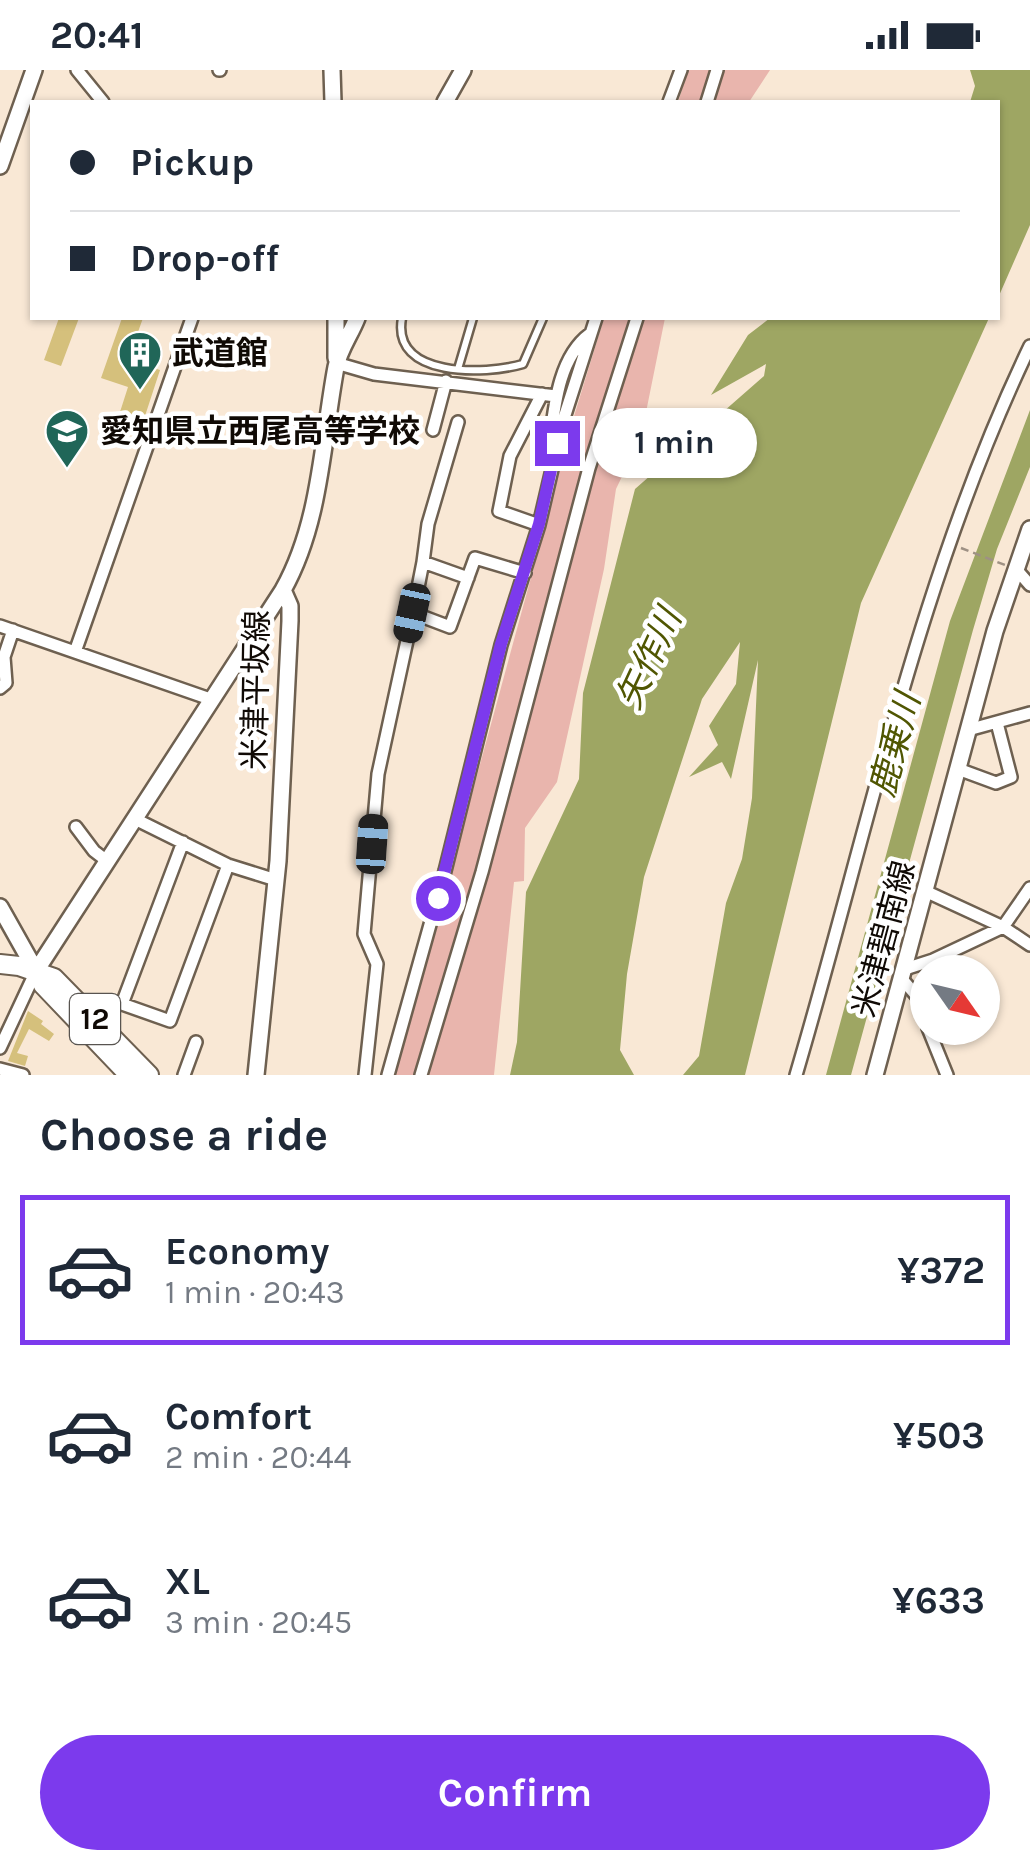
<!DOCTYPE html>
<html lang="en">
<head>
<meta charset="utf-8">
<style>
	body { margin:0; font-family:Karla,"Noto Sans JP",sans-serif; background:#f6f6f7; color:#1f2937; height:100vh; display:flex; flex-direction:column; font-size:38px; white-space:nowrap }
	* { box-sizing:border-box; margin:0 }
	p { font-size:32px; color:#747a83 }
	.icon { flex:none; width:55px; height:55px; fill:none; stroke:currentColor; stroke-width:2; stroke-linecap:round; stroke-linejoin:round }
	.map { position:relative; height:1005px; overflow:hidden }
	.side { display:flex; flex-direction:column; background:#fff; flex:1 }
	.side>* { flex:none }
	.guide { position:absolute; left:30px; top:30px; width:970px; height:220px; border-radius:0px; box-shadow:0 2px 8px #0004; display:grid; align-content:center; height:220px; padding:0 40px; background:#fff }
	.needle { width:65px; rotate:124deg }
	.tools { position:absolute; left:910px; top:885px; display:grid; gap:20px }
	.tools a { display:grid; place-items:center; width:90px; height:90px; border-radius:50%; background:#fff; box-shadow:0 2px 8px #0004; font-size:50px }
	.end { position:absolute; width:45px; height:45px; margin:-22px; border:12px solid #7c3aed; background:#fff; box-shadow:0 0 0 5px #fff }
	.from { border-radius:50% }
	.bubble { position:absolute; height:70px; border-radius:35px; background:#fff; box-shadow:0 2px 8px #0004; font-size:32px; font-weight:700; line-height:70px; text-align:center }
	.car { position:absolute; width:30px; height:60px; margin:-30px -15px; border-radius:12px; box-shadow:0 0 8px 2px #0007; background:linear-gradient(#222 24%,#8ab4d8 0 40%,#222 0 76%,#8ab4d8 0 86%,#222 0) }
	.guide b { display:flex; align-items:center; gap:35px; height:95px; font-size:38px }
	.guide b+b { border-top:2px solid #e0e1e3 }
	.guide i { width:25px; height:25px; background:#1f2937 }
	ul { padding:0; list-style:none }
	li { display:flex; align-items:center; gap:30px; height:150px; margin:0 20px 15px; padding:0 20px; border:5px solid transparent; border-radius:0px }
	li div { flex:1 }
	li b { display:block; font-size:38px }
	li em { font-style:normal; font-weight:700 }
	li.current { border-color:#7c3aed }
	li>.icon { width:90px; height:90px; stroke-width:1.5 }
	h2 { padding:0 40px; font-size:45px; line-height:120px }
	.cta { display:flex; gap:20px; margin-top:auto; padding:20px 40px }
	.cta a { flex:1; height:115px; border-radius:60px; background:#7c3aed; color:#fff; font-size:40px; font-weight:700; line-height:115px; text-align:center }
	.status { display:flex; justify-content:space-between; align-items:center; height:70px; padding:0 50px; background:#fff; direction:ltr }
	.status svg { height:28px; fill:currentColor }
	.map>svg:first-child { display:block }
	.green { fill:#e9b5ad }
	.water { fill:#9ea663 }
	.building { fill:#d5c07c }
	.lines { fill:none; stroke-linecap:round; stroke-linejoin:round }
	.lane-casing { stroke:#6e6050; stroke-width:11 }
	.street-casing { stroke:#6e6050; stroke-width:16 }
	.secondary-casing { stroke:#6e6050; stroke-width:20 }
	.primary-casing { stroke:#6e6050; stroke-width:22 }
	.path { stroke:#9e9184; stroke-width:2.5; stroke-dasharray:8 5; stroke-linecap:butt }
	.lane { stroke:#fff; stroke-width:6 }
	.street { stroke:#fff; stroke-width:11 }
	.secondary { stroke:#fff; stroke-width:15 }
	.primary { stroke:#fff; stroke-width:18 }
	.route { stroke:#7c3aed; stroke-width:12 }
	.labels { text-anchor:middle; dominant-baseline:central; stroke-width:9; stroke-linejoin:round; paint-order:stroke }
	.shield { fill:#fff; stroke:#585450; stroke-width:2.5 }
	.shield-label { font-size:30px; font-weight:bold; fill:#100a05 }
	.poi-label { font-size:32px; font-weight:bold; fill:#100a05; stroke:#fff; text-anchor:start }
	.street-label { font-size:32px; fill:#100a05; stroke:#fff }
	.water-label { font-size:35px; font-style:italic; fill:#505602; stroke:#fff }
</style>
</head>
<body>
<div class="status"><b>20:41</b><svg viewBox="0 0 49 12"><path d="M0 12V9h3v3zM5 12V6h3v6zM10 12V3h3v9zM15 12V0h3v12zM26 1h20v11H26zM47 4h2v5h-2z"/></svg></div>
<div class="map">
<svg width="1030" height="1005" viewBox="0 0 1030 1005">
	<rect width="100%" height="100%" fill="#f9e8d5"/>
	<!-- green -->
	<path class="green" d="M688 0H770L749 32H678Z
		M604 248H665L641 367 616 419 604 499 557 712 525 758 524 811 514 812 494 1005H390L434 863 556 416 553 415Z"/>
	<!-- water -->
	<path class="water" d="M970 0H1030V155L998 228V32H970L975 16Z
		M770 248H989L861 533 745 1005H683L699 986 726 833 742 789 752 728 758 590 731 709 722 692 689 707 718 675 709 656 736 614 740 572 702 629 644 807 627 904 620 980 634 1005H510L517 972 526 822 579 709 583 623 635 419 764 306 766 294 711 325 748 265Z
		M1030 340V397L997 479 973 560 851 1005H826L950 551Z"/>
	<!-- building -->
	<path class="building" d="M59 248H79L61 296 44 290Z
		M122 248H143L128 290 160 300 144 349 120 342 128 317 101 308Z
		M28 941 43 951 41 954 54 964 49 971 29 959 17 983 28 986 25 996 8 991Z"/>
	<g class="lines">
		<defs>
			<path id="lane" d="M402 248C391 308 485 305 523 294L543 248
				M458 299 473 248"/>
			<path id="street" d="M77 0 103 32
				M219 0H220
				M669 32 681 0
				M707 32 717 0
				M336 293 374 304 556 326
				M433 360 446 311
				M549 379C554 342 557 288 590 264
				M539 455 499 441 510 386 542 324
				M423 492 428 454 458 352
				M1016 499 1030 515
				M413 543 423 492 468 508
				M0 556 213 630
				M75 582 192 248
				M0 618 6 613 4 587 13 560
				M968 660 1030 643
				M958 699 996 713 1011 707 997 653
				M135 749 228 795 276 810
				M76 757 94 781 107 791
				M183 772 122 934 170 951 228 795
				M925 821 1003 857 1030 875
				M905 899 933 890 1003 857 1030 818
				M902 909 921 931 928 955
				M928 958 947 1005
				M0 978 36 901
				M0 999 23 1005
				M184 1005 196 972
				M365 1005 377 894 364 864 378 704 413 543 450 557 475 488 525 503
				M388 1005 445 801 501 575 539 455 564 348 596 248
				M421 1005 482 802 589 398 637 248
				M796 1005C868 761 919 507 1030 276"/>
			<path id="secondary" d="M332 0 333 32
				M445 32 463 0
				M0 96 34 0
				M336 248V288
				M0 837 36 901 283 520
				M256 1005 278 791 290 551V536L283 520C321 452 322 372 336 297 339 280 351 264 357 248
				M875 1005 995 561 1030 459"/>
			<path id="primary" d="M0 894 19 896 54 908 149 1005
				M36 901 43 915 129 1005"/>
		</defs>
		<!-- lane casing -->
		<use href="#lane" class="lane-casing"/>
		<!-- street casing -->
		<use href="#street" class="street-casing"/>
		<!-- secondary casing -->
		<use href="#secondary" class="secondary-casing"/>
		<!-- primary casing -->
		<use href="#primary" class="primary-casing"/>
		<!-- path -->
		<path class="path" d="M961 478 1005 495"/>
		<!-- lane -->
		<use href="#lane" class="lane"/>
		<!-- street -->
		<use href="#street" class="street"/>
		<!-- secondary -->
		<use href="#secondary" class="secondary"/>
		<!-- primary -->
		<use href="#primary" class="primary"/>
	</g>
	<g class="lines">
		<!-- route -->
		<path class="route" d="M438 828 501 574 539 454 557 373"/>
	</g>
	<!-- icons -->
	<defs>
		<symbol id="building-pin" viewBox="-11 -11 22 30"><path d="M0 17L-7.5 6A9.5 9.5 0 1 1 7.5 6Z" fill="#206658" stroke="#fff"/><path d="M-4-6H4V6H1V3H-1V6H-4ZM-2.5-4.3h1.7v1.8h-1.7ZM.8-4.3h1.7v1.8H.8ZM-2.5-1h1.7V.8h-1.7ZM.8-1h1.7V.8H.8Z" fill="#fff"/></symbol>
		<symbol id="school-pin" viewBox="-11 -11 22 30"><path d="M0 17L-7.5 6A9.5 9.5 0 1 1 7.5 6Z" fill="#206658" stroke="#fff"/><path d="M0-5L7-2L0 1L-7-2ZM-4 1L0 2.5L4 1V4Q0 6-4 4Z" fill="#fff"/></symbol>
	</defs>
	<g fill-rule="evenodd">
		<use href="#building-pin" x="115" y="258" width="50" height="68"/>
		<use href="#school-pin" x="42" y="336" width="50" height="68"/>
	</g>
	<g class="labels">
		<!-- shield labels -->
		<rect class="shield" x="70" y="924" width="50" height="50" rx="8"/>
		<g class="shield-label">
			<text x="95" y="949">12</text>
		</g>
		<!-- poi labels -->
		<g class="poi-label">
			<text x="172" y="283">武道館</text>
			<text x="100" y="361">愛知県立西尾高等学校</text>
		</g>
		<!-- street labels -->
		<g class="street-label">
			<text transform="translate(256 620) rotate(-89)">米津平坂線</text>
			<text transform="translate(884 869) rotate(-75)">米津碧南線</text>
		</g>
		<!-- water labels -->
		<g class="water-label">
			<text transform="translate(649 589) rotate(-65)">矢作川</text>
			<text transform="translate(895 675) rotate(-75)">鹿乗川</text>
		</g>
	</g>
</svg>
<div class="tools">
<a><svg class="needle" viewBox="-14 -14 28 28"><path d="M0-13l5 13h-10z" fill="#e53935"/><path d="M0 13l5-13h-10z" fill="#747a83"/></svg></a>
</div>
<i class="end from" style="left:438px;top:828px"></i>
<i class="end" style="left:557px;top:373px"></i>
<div class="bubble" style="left:592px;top:338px;width:165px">1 min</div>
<i class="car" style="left:412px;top:543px;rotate:192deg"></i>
<i class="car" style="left:372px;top:774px;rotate:4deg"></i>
<div class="guide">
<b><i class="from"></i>Pickup</b>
<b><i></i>Drop-off</b>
</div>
</div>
<section class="side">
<h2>Choose a ride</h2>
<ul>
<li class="current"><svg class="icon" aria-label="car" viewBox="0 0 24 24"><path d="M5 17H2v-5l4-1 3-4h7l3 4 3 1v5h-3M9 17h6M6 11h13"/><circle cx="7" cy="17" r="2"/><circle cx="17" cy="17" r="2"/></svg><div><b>Economy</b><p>1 min · 20:43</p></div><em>¥372</em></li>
<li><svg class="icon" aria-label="car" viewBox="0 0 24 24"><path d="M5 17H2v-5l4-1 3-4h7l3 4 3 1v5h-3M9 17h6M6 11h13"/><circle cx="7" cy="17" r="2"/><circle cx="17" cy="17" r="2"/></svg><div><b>Comfort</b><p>2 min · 20:44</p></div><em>¥503</em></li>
<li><svg class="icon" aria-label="car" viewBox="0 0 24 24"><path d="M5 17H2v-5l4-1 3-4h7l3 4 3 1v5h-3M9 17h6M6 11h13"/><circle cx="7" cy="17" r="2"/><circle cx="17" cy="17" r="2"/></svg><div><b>XL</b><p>3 min · 20:45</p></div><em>¥633</em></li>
</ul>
<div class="cta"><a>Confirm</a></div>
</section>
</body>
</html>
